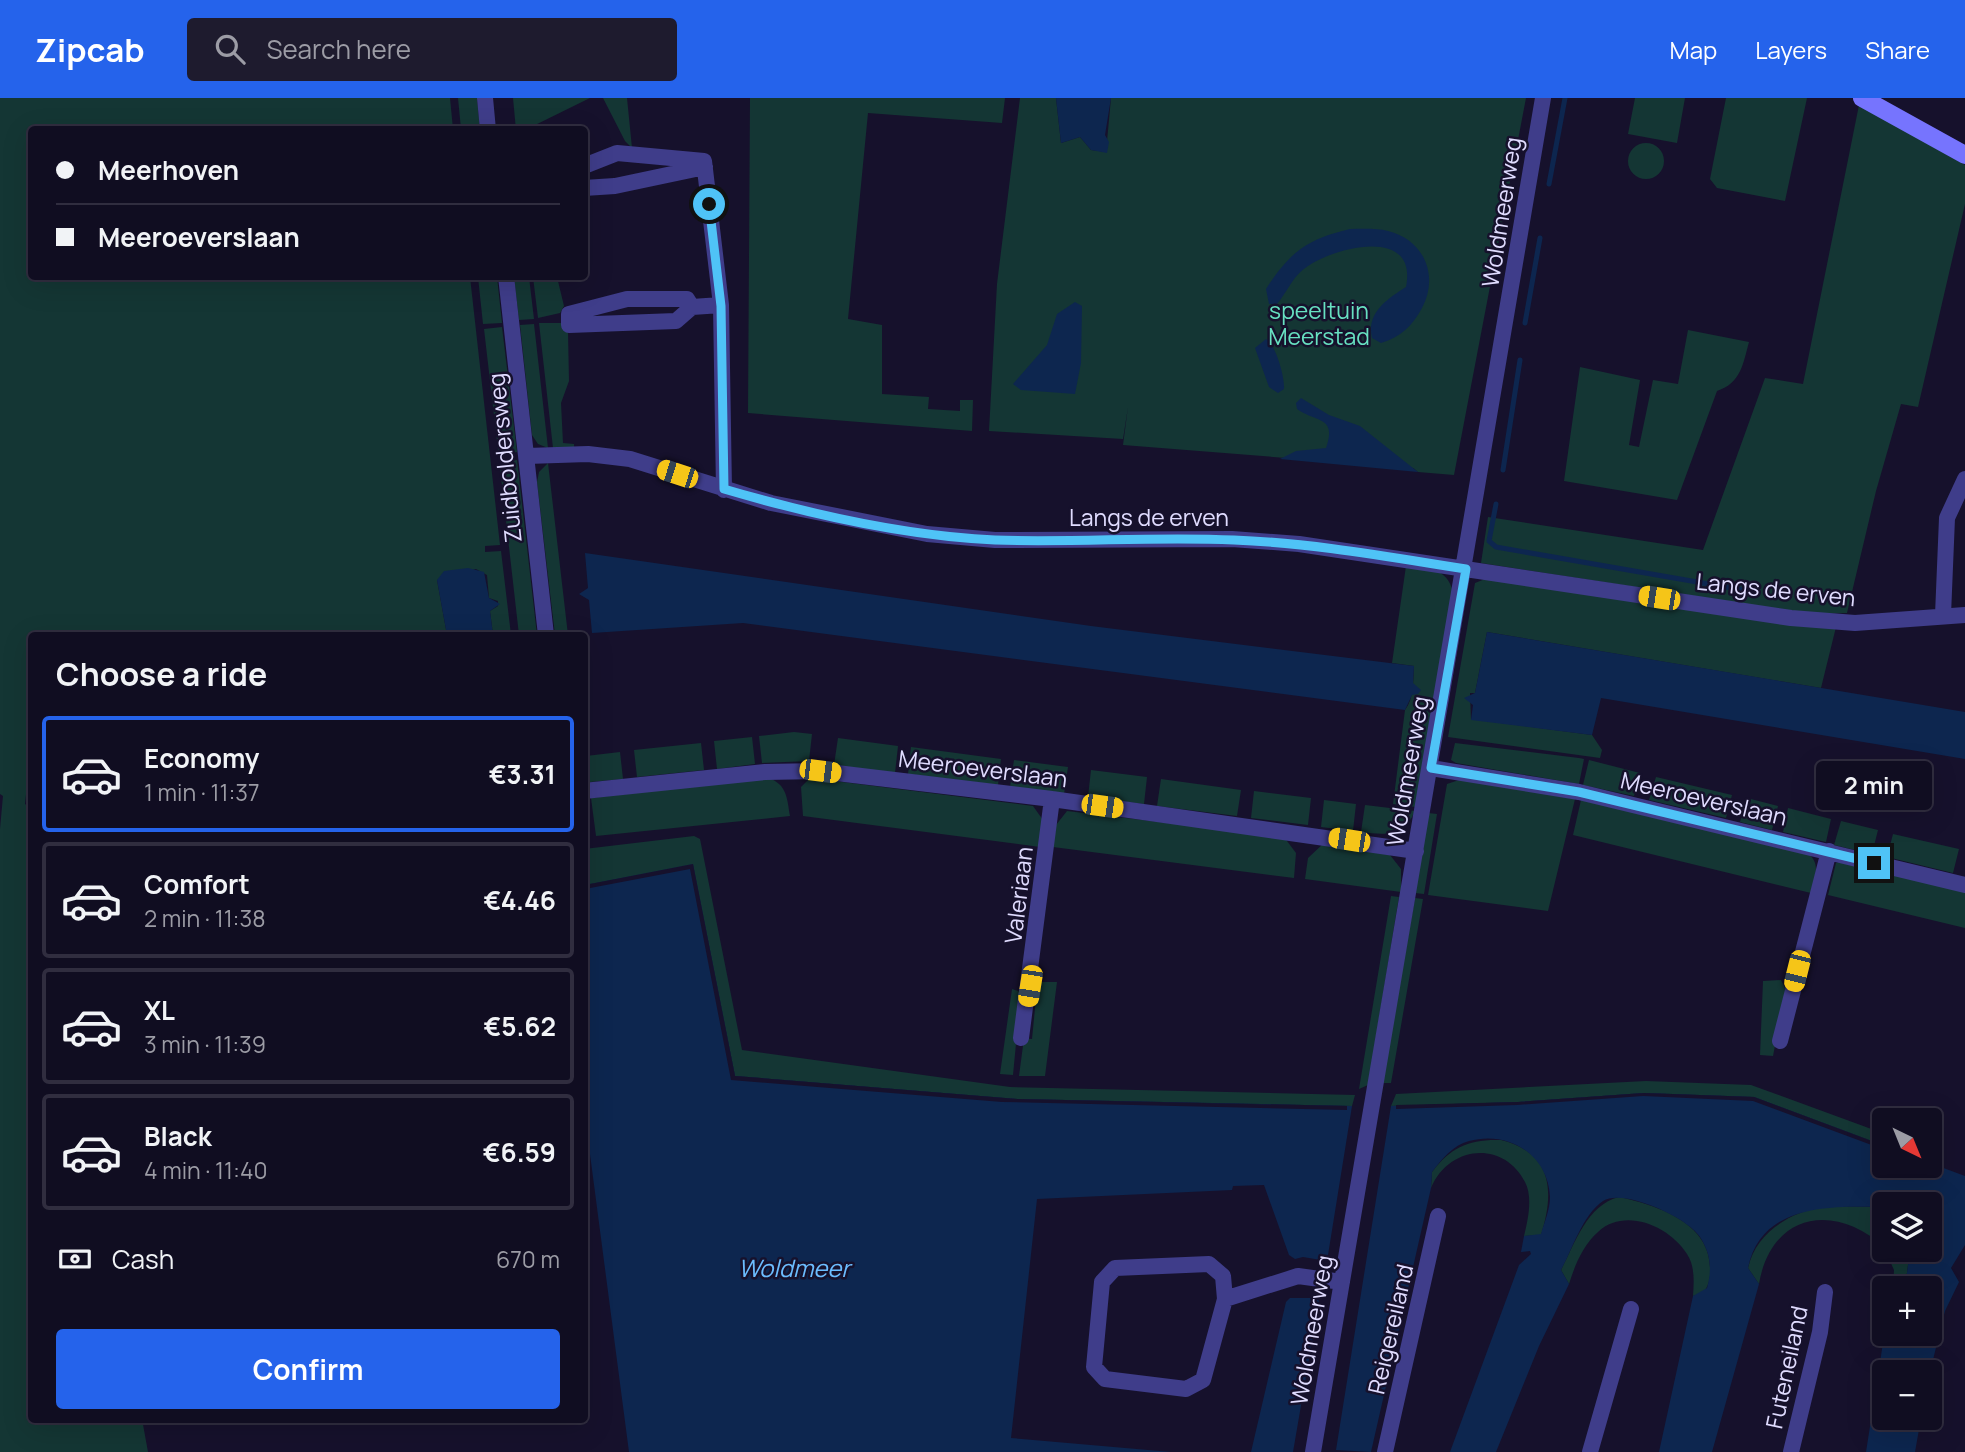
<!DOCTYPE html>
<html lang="en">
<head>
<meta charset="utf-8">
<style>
	body { margin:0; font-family:Manrope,sans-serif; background:#1e1b2e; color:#f1f3f6; height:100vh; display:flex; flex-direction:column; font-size:26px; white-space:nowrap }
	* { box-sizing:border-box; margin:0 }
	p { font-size:23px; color:#9c9ca5 }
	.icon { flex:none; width:38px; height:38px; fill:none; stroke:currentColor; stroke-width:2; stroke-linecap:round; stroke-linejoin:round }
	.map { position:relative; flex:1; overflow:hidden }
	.details { position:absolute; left:28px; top:534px; width:560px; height:791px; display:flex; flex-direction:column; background:#100d21; border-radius:7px; box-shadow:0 7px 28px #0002,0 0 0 2px #302d3f }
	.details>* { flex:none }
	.hud { position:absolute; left:28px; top:28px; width:560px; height:154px; border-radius:7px; box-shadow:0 7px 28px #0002,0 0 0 2px #302d3f; display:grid; align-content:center; height:154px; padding:0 28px; background:#100d21 }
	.needle { width:46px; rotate:137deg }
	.fabs { position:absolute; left:1872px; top:1010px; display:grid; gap:14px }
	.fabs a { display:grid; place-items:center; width:70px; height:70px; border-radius:7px; background:#100d21; box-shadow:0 7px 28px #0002,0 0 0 2px #302d3f; font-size:35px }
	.end { position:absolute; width:32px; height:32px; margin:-16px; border:9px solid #4fc3f7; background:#111; box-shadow:0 0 0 4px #111 }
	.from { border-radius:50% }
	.bubble { position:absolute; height:49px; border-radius:7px; background:#100d21; box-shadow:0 7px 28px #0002,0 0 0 2px #302d3f; font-size:23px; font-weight:700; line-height:49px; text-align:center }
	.car { position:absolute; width:21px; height:42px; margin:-21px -10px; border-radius:9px; box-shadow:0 0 5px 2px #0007; background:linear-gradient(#f5c518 24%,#345 0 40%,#f5c518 0 76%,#345 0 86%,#f5c518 0) }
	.hud b { display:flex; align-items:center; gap:24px; height:66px; font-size:26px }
	.hud b+b { border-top:2px solid #302d3f }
	.hud i { width:18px; height:18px; background:#f1f3f6 }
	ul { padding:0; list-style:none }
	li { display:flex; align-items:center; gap:21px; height:116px; margin:0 14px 10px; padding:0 14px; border:4px solid #302d3f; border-radius:7px }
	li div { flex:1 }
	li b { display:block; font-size:26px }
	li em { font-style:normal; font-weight:700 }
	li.active { border-color:#2563eb }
	li>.icon { width:63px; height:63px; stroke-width:1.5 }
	h2 { padding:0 28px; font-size:32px; line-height:84px }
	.pay { display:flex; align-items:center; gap:18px; height:77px; padding:0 28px; font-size:26px }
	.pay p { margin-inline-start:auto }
	.action { display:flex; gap:14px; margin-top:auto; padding:14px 28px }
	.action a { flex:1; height:80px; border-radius:7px; background:#2563eb; color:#fff; font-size:28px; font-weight:700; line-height:80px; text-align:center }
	header { display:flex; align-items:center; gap:42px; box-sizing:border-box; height:98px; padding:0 35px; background:#2563eb; color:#fff }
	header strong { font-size:33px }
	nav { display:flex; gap:38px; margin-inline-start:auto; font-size:24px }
	.search { width:490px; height:63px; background:#1e1b2e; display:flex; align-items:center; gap:18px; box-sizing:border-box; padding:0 24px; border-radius:7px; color:#9c9ca5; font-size:26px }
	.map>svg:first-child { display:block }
	.green { fill:#143634 }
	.water { fill:#0d264f }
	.pier { fill:#16112c }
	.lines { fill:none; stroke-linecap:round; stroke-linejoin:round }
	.stream { stroke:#0d264f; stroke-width:5 }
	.street { stroke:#3f3d8a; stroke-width:16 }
	.secondary { stroke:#7674fe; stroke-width:18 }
	.route { stroke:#4fc3f7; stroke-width:9 }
	.labels { text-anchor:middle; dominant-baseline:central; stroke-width:5; stroke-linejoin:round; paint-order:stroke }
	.street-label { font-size:23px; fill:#e0dcff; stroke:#16112c }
	.park-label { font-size:23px; fill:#67e0c1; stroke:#16112c }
	.water-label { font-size:24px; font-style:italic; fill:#6bbcfe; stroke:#16112c }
</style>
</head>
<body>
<header>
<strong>Zipcab</strong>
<div class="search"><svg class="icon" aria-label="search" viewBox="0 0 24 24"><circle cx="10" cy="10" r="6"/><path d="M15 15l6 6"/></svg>Search here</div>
<nav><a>Map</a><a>Layers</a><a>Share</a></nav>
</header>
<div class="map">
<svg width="1965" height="1354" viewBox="0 0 1965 1354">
	<rect width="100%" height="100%" fill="#16112c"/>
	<!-- green -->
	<path class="green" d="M0 0H450L453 31 32 32V178L470 179 500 447 485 448V454L501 453 511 537H493L490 513 498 508V503L489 500 487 477 476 471 437 482 447 537H32V684L27 687 25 706 32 711V1321H142L148 1354H0V731L3 698 0 696Z
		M458 0H477L480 31H461Z
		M513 0H590L527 31 516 32Z
		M603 0H627L632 50 625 43Z
		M750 0H1005L1002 25 868 15 848 221 882 227V296L929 299 928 311 960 313V302H973L972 333 748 315Z
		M1020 0H1056L1061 45 1080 39 1091 52 1106 54 1111 0H1526L1454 377 1418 374 1413 370 1123 347 1128 309 1123 341 989 333 997 186Z
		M1635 0H1685L1677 45 1628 36Z
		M1726 0H1807L1785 103 1717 90 1710 81Z
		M1859 7 1965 67V106L1918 309 1901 306 1876 393 1847 515 1810 516 1481 465 1488 419 1703 452 1765 280 1803 286Z
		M1628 63a18 18 0 1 1 36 0a18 18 0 1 1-36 0Z
		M478 179H497L502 225 483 226Z
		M514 179H529L534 221 519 222Z
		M533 179H557L564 208 560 215 538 220Z
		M539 225H563L568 234 569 283 561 305 563 345 574 346V350H553Z
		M534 226 548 350 538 346 532 337 520 227Z
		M502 229 517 354 502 356 498 352 484 231Z
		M1688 232 1749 244C1743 266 1741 285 1717 293L1677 402 1564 383 1580 269 1640 282 1629 347 1639 349 1653 282 1678 286Z
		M517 362 537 537H519L500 370 503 364Z
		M548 365 568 537H555L537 384 539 374Z
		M1406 468C1428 471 1447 469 1453 494L1416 709 1393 706 1405 612C1414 601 1413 583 1414 568L1392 565Z
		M1485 481 1836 529 1821 590 1487 534 1475 595H1470L1471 621 1592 637 1602 652 1600 660 1448 639 1475 485Z
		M794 634 812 636 809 663 762 665 759 638Z
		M752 639 755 666 717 671 714 643Z
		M838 640 898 648 895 675 834 667Z
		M701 645 704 672 637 679 634 652Z
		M1455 645 1579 660 1584 661 1579 686 1456 665 1451 662Z
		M911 649 1001 661 998 687 908 676Z
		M620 654 623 681 590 684 586 658Z
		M1014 662 1068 669 1064 696 1010 689Z
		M1589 662 1640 675 1634 698 1583 687Z
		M1091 672 1147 679 1144 706 1088 699Z
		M1656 679 1732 697 1726 720 1649 702Z
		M768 680C787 686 787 700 790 718L596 738 591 700Z
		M810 680 1033 708 1043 722 1040 749 803 718 801 689Z
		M1161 681 1241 692 1237 718 1157 708Z
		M1462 681 1575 701 1548 813 1428 797 1447 686Z
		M1254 693 1311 700 1308 727 1251 720Z
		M1747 700 1778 708 1772 732 1740 724Z
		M1324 702 1356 706 1353 733 1321 729Z
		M1581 702 1810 757C1821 768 1814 781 1811 795L1573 737Z
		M1365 707 1415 713C1404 739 1386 737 1361 734Z
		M1788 710 1831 721 1826 744 1783 734Z
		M1067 713 1284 739 1296 755 1294 780 1053 749 1056 727Z
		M1428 715 1437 716 1424 796 1415 795Z
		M1841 723 1878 732 1872 756 1834 747Z
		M1893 736 1959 751 1953 775 1887 759Z
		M694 738 700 741 742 952 1010 989 1355 997 1352 1008 1017 1001 735 978 693 767 585 787 584 751Z
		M1324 745 1390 757 1401 771V794L1305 781 1308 760Z
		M1840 764 1965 794V830L1828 797 1836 765Z
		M1391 798 1399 799 1368 987 1359 991Z
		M1415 800 1423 801 1391 985H1382Z
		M1781 882 1786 892 1773 958 1760 957 1763 883Z
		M1041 884H1057L1045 978H1019L1024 940 1032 941 1037 890Z
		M1012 891 1021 894 1013 977 1000 976Z
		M1646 983 1751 987 1885 1036V1048L1754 999 1644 995 1518 1004 1391 1008 1396 996Z
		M1501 1042C1552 1055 1555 1092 1541 1137L1524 1138C1528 1122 1533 1099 1525 1084 1503 1041 1448 1048 1431 1090L1432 1074C1451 1049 1469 1041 1501 1042Z
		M1619 1099C1656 1107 1709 1124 1710 1169 1711 1178 1709 1188 1703 1195L1693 1198C1694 1184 1695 1168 1687 1156 1669 1128 1625 1109 1598 1134 1583 1147 1575 1167 1569 1186L1561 1172C1575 1145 1587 1107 1619 1099Z
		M1823 1108 1880 1109 1885 1111V1150C1836 1104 1771 1114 1759 1186L1748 1170C1756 1134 1790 1115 1823 1108Z
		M1885 1152H1910L1905 1190H1893L1894 1172Z"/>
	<!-- water -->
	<path class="water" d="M1056 0H1111L1105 37 1109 44 1107 55 1091 52 1080 39 1061 45Z
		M1350 131C1362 131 1376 130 1388 133 1425 142 1439 179 1422 210 1412 228 1401 239 1381 245L1372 240C1366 215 1387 201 1406 189 1418 128 1336 149 1308 168 1293 177 1288 193 1277 206H1269L1266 191C1290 154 1307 141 1350 131Z
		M1075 204 1082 208 1081 265 1075 296 1021 292 1013 286 1047 247 1057 216Z
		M1266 241C1276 247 1285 280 1284 291L1278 295 1269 289 1255 250Z
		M1301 300 1329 317 1360 328 1418 374 1280 361 1296 353 1326 350C1337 318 1317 325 1297 311L1296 305Z
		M585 455 1091 528 1414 568 1413 585 1421 592 1418 596 1412 597 1405 612 743 525 592 535 589 502 579 496 588 490Z
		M468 470 484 474 489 500 500 506 490 513 493 537H447L437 482 444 473Z
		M1487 534 1965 614V661L1601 600 1592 637 1471 622 1473 607 1464 600 1475 595Z
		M693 766 735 978 1017 1001 1352 1008 1328 1157 1321 1162 1303 1159 1295 1161 1289 1157 1264 1087 1233 1088 1232 1092 1037 1101 1011 1340 1171 1354H629L585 1018V787Z
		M1644 995 1754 999 1885 1048V1068H1930V1065L1965 1078V1147L1951 1170 1959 1184 1945 1213 1930 1274H1885V1320H1921L1915 1354H1866L1885 1232V1236H1930V1190H1905L1910 1152H1930V1106H1885V1111L1880 1109C1830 1108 1761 1106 1748 1170L1759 1186 1712 1354H1659L1693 1198 1707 1190C1712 1172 1711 1156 1700 1139 1688 1120 1624 1090 1603 1103 1583 1116 1572 1152 1561 1172L1569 1186 1539 1248 1496 1354H1450L1519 1167 1531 1156 1530 1153 1521 1154 1524 1138 1541 1136C1544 1125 1550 1112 1550 1099 1548 1057 1509 1032 1469 1043 1453 1047 1441 1062 1432 1074L1431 1090 1371 1354 1336 1352 1391 1008 1518 1004Z
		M1290 1200H1316L1319 1203 1293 1354H1251L1286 1204Z"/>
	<!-- pier -->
	<path class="pier" d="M693 766 735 978 1017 1001 1347 1008V1012L1002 1004 731 982 690 771 585 791V787Z
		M1644 995 1754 999 1885 1048V1052L1753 1003 1643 998 1517 1007 1396 1011V1007L1518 1004Z"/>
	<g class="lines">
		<!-- stream -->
		<path class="stream" d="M1549 86 1565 0
			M1525 225 1540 140
			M1503 372 1520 262
			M1496 406 1489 443 1496 449 1749 493"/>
		<!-- street -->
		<path class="street" d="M485 0 488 32
			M584 68 617 55 704 63 721 207 724 392
			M584 90 615 88 705 69
			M506 178 546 537
			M692 209 687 201H627L569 216V227L676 223 692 209 721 207
			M527 358 588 356 630 361 771 405 927 436 995 442 1232 441 1299 446 1791 520 1855 525 1965 517
			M1943 517 1947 420 1965 381
			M1431 670 1579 694 1965 787
			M584 693 765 674 820 673 1052 701 1416 753
			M1021 940 1052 701
			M1780 943 1829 753
			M1209 1166 1223 1178 1225 1201 1203 1282 1186 1291 1105 1281 1094 1269 1102 1184 1115 1170Z
			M1225 1201 1298 1178 1342 1184
			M1313 1354 1543 0
			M1385 1354 1438 1118
			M1590 1354 1631 1211
			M1791 1354 1820 1234 1825 1194"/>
		<!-- secondary -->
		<path class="secondary" d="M1862 0 1965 57"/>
	</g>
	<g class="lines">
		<!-- route -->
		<path class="route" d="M709 106 721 208 724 391C809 416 907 438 995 442 1075 445 1154 438 1234 442 1312 445 1389 459 1466 471L1431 670 1579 694 1874 765"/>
	</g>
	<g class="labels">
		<!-- street labels -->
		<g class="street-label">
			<text transform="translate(1501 114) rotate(-81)">Woldmeerweg</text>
			<text transform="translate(504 360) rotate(-96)">Zuidboldersweg</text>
			<text x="1149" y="419">Langs de erven</text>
			<text transform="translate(1776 491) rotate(6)">Langs de erven</text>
			<text transform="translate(983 670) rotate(7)">Meeroeverslaan</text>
			<text transform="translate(1407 673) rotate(-80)">Woldmeerweg</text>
			<text transform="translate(1704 700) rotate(13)">Meeroeverslaan</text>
			<text transform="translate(1018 797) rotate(-83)">Valeriaan</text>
			<text transform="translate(1390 1231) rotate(-77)">Reigereiland</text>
			<text transform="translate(1311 1232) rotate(-80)">Woldmeerweg</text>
			<text transform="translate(1786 1269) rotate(-78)">Futeneiland</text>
		</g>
		<!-- park labels -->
		<g class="park-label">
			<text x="1319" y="212">speeltuin<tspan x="1319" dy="26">Meerstad</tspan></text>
		</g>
		<!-- water labels -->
		<g class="water-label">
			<text x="794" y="1169">Woldmeer</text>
		</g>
	</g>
</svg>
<div class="fabs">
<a><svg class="needle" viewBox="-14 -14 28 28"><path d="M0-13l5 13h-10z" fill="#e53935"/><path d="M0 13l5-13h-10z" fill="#9c9ca5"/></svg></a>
<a><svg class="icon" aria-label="layers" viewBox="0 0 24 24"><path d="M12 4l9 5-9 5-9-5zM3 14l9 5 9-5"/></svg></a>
<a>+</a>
<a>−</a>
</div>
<i class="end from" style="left:709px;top:106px"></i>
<i class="end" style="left:1874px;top:765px"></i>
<div class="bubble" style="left:1816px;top:663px;width:116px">2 min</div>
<i class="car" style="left:677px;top:376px;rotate:288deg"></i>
<i class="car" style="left:1659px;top:500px;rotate:279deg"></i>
<i class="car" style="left:820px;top:673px;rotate:97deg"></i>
<i class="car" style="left:1102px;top:708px;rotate:98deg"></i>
<i class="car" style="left:1349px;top:742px;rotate:279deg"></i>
<i class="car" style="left:1797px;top:873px;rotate:194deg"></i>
<i class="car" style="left:1030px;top:888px;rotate:189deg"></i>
<div class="hud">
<b><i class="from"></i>Meerhoven</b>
<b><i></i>Meeroeverslaan</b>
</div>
<section class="details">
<h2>Choose a ride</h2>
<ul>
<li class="active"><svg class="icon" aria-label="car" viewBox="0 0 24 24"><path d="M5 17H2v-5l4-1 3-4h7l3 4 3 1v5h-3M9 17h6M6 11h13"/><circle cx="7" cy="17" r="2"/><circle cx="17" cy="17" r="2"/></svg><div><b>Economy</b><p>1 min · 11:37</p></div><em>€3.31</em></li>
<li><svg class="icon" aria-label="car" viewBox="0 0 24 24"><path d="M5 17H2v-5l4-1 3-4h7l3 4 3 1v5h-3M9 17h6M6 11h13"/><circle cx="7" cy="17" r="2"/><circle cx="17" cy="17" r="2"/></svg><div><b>Comfort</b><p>2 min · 11:38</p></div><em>€4.46</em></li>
<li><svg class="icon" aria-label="car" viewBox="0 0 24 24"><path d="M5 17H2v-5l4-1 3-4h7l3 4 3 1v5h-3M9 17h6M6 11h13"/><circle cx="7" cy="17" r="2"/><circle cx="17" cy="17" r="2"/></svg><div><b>XL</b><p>3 min · 11:39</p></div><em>€5.62</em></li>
<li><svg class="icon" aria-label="car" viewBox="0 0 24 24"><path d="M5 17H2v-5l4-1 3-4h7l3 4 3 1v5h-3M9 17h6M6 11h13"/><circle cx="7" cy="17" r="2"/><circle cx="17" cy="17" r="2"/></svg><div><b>Black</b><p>4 min · 11:40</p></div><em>€6.59</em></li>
</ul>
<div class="pay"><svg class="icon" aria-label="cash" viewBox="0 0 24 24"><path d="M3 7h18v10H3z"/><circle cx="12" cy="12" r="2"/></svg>Cash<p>670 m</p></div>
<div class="action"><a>Confirm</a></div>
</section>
</div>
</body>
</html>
